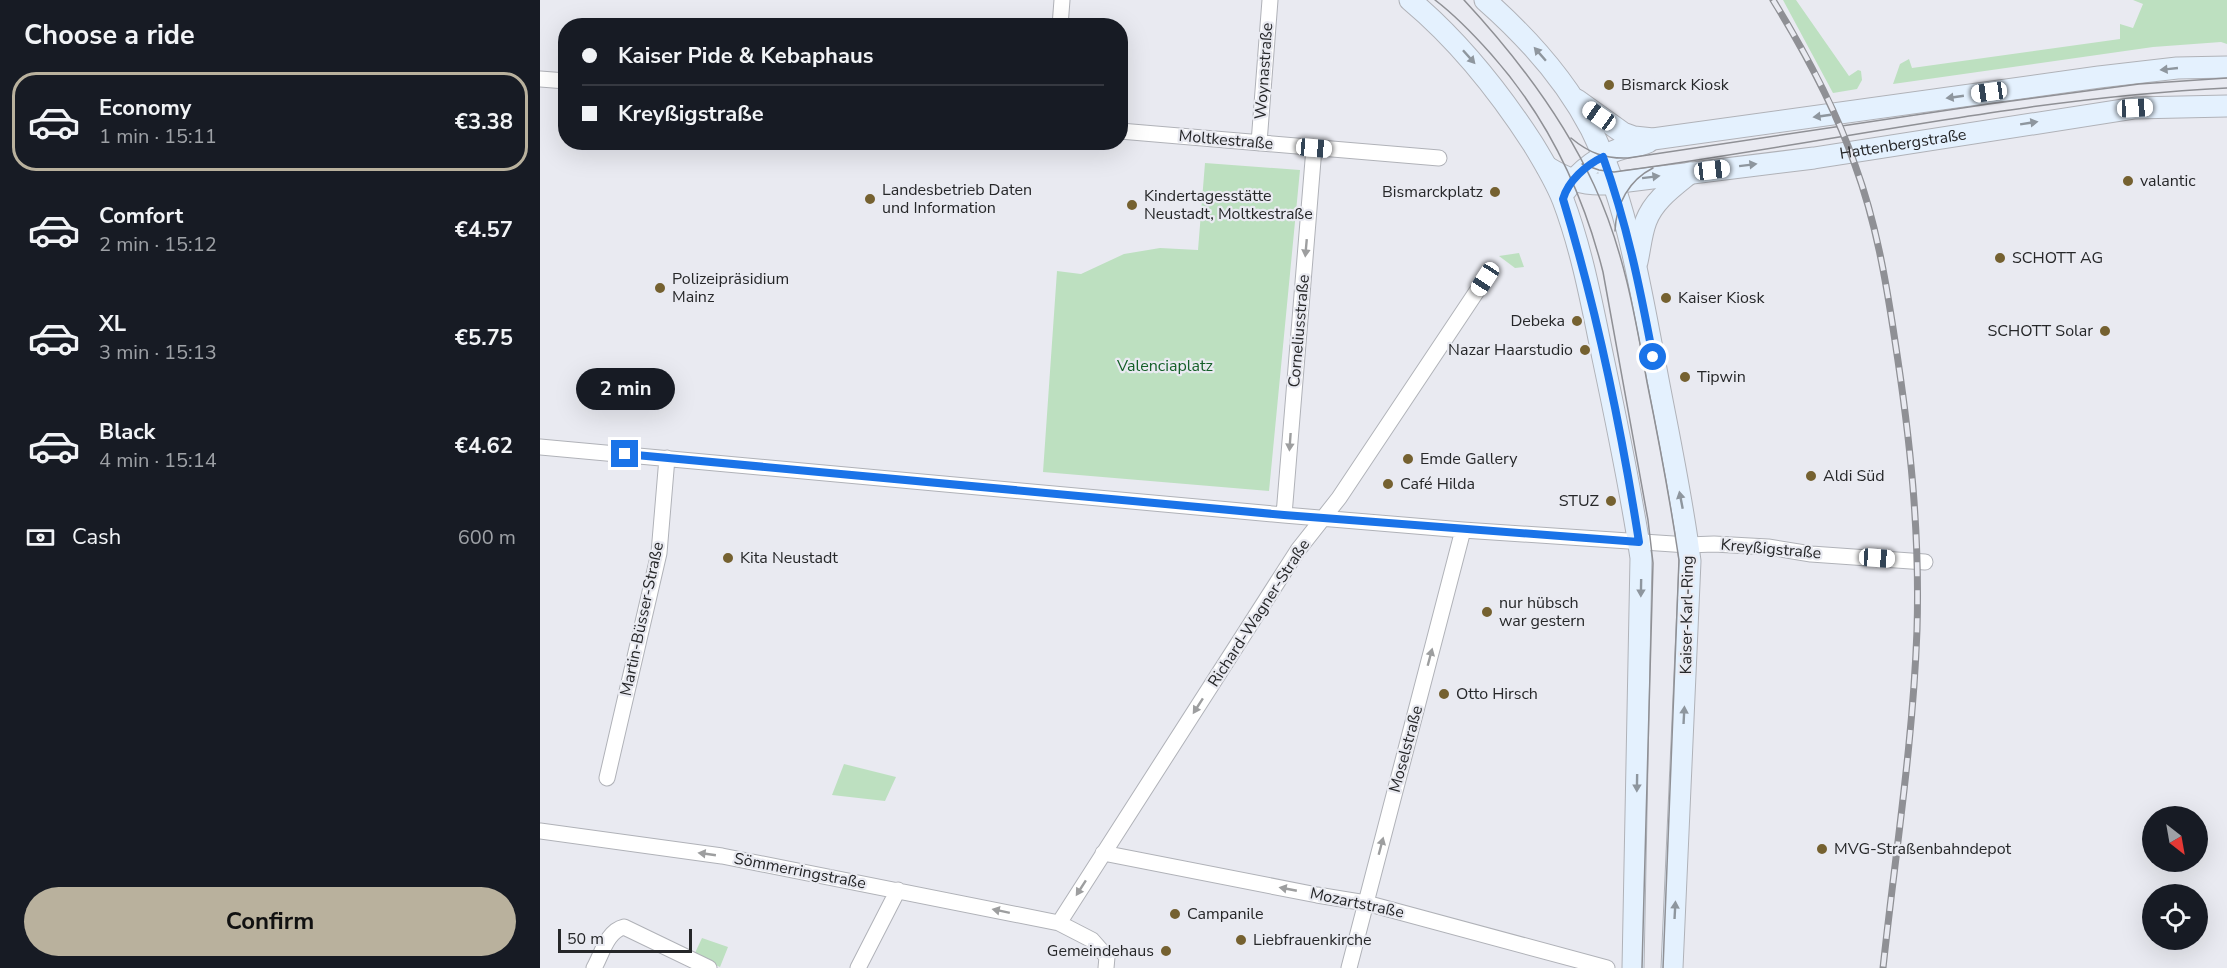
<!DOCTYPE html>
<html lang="en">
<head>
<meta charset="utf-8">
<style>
	body { margin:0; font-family:"Nunito Sans",sans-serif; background:#242831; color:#f1f3f6; height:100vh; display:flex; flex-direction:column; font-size:22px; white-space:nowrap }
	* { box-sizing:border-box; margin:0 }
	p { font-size:20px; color:#9ea1a6 }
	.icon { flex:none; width:33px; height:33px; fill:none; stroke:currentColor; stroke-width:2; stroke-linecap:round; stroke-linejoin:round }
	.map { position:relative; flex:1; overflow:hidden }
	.details { display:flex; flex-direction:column; background:#171b24; width:540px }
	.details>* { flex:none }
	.hud { position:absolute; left:18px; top:18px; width:570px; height:132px; border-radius:24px; box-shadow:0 6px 24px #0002; display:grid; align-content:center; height:132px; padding:0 24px; background:#171b24 }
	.needle { width:39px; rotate:149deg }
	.tools { position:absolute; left:1602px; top:806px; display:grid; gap:12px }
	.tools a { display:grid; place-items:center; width:66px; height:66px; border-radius:50%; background:#171b24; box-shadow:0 6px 24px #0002; font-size:30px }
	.scale { position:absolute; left:18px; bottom:15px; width:134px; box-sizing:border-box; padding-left:6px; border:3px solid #262729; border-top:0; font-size:16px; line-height:21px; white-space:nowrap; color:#262729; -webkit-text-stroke:4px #e9eaf1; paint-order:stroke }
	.end { position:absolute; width:27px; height:27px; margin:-14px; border:8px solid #1a73e8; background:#fff; box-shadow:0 0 0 3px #fff }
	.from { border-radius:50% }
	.bubble { position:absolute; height:42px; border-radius:21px; background:#171b24; box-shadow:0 6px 24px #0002; font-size:20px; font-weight:700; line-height:42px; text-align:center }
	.car { position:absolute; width:18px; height:36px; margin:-18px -9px; border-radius:8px; box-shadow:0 0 4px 2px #0007; background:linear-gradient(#fff 24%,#345 0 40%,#fff 0 76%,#345 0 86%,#fff 0) }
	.hud b { display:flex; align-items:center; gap:21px; height:57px; font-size:22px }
	.hud b+b { border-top:2px solid #363941 }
	.hud i { width:15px; height:15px; background:#f1f3f6 }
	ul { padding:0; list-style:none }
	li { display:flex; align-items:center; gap:18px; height:99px; margin:0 12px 9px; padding:0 12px; border:3px solid transparent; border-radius:24px }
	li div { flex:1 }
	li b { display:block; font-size:22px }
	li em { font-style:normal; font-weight:700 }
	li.active { border-color:#b9b19d }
	li>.icon { width:54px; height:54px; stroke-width:1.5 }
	h2 { padding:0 24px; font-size:27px; line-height:72px }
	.pay { display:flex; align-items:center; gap:15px; height:66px; padding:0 24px; font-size:22px }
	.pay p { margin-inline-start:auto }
	.cta { display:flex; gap:12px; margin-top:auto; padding:12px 24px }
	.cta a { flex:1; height:69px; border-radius:36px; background:#b9b19d; color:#111; font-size:24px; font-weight:700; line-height:69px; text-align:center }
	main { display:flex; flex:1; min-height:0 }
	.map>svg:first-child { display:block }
	.green { fill:#bde0c0 }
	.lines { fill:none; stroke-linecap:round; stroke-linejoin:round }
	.street-casing { stroke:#b0b2b8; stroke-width:17 }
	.secondary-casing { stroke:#b0b2b8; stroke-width:23 }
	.street { stroke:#fff; stroke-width:15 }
	.secondary { stroke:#e4f1fe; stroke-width:21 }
	.tram { stroke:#8f9095; stroke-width:1.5 }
	.rail-casing { stroke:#8f9095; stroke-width:7 }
	.rail { stroke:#e9eaf1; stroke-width:4.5; stroke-dasharray:14; stroke-linecap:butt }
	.oneway { fill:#8e969e }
	.oneway2 { fill:#9d9e9f }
	.route { stroke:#1a73e8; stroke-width:8 }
	.poi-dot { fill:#756130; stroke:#e9eaf1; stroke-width:2 }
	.labels { text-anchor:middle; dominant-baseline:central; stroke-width:4.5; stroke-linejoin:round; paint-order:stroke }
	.street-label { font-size:16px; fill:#262729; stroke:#e9eaf1 }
	.poi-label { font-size:16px; fill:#262729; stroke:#e9eaf1; text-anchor:start }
	.park-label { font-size:16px; fill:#145f28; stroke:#e9eaf1 }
</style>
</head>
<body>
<main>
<section class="details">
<h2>Choose a ride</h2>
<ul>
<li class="active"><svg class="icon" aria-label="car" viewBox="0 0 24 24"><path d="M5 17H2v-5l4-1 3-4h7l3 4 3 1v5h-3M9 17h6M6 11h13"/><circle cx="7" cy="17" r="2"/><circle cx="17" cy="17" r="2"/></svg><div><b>Economy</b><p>1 min · 15:11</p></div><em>€3.38</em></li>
<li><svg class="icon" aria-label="car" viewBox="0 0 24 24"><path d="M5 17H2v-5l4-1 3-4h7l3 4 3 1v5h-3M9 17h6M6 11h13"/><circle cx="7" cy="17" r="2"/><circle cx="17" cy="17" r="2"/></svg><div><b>Comfort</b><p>2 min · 15:12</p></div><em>€4.57</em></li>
<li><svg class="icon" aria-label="car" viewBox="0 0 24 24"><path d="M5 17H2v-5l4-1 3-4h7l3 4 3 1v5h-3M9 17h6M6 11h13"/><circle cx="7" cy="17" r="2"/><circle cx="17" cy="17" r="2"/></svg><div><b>XL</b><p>3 min · 15:13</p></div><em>€5.75</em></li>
<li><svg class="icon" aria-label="car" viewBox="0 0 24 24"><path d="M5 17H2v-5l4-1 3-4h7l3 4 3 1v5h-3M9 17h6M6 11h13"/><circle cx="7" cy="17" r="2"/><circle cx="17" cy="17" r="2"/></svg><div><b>Black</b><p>4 min · 15:14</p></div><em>€4.62</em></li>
</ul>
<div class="pay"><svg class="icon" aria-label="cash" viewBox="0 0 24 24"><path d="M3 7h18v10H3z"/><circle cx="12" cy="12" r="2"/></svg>Cash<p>600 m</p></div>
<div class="cta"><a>Confirm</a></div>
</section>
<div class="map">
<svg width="1687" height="968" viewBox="0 0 1687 968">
	<rect width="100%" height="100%" fill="#e9eaf1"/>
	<!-- green -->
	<path class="green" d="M1243 0H1256L1309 76 1318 70 1321 71 1322 80 1317 89 1293 93Z
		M1593 0H1687V44L1681 42 1613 47 1353 84 1360 64 1369 59 1372 68 1580 39V24L1593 28 1603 4Z
		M665 163 760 170 729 491 503 472 517 271 541 274 584 254 620 248 658 250Z
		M979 253 984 267 975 268 959 256Z
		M304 764 356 777 345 801 292 795Z
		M162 938 188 947 180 967 154 955Z"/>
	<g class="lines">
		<defs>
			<path id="street" d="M520 26 522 0
				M0 79 26 81
				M580 131 899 158
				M719 143 730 0
				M0 447 744 515 923 530 1148 545 1174 544 1228 547 1271 554 1385 562
				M744 515 774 148
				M67 778 119 553 127 458
				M0 831 182 856 519 923 552 940 567 957 566 968
				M563 853 777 895 826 903 1067 968
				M519 923 758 550 799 498 945 279
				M54 968C62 954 67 931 84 927L169 968
				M318 968 358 890
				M809 968 923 530"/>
			<g id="secondary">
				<path d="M870 0C919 41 958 90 993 144 1004 162 1015 180 1023 200 1042 250 1052 305 1063 358 1077 424 1091 491 1101 558L1093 968"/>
				<path d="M945 0C987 37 1025 79 1051 129 1088 204 1100 288 1116 369 1128 433 1142 497 1150 561L1132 968"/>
				<path d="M1037 100 1083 133 1094 137 1113 139 1559 77 1637 68 1687 67"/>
				<path id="s1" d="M1007 167C1025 178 1042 185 1064 184L1274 158 1595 108 1687 106"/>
				<path d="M1026 190C1039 171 1062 153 1084 148 1092 146 1100 146 1108 142"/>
				<path d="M1097 262C1100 249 1101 234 1106 221 1114 200 1133 187 1150 173"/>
			</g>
		</defs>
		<!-- street casing -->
		<use href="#street" class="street-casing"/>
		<!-- secondary casing -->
		<use href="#secondary" class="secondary-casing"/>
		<!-- street -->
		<use href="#street" class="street"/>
		<!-- secondary -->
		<use href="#secondary" class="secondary"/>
		<!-- tram -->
		<path class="tram" d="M895 0C916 16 934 35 951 54 1007 117 1042 189 1063 272L1108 520 1113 563 1102 968
			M924 0C975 55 1022 116 1054 185 1083 247 1095 315 1107 382 1119 441 1130 500 1139 560L1123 968
			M1031 138C1049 153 1065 159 1088 158L1449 104 1599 84 1687 78
			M1042 164 1059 170 1074 172C1279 145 1481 98 1687 88
			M1075 231C1076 204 1089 180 1113 168"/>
		<defs>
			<path id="rail" d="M1233 0C1265 52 1295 107 1315 165 1336 222 1346 281 1355 341 1370 438 1380 531 1377 630 1373 743 1355 856 1343 968"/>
		</defs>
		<!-- rail casing -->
		<use href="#rail" class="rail-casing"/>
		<!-- rail -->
		<use href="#rail" class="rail"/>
	</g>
	<!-- one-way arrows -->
	<defs><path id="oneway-solid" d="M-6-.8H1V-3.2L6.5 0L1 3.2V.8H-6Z" transform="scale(1.5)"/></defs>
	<g class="oneway">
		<use href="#oneway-solid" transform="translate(1000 54) rotate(-131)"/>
		<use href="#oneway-solid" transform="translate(929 57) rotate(48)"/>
		<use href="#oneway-solid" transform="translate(1629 69) rotate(174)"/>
		<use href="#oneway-solid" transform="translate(1415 97) rotate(172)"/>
		<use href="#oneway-solid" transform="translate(1282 116) rotate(172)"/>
		<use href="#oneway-solid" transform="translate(1489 123) rotate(-9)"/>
		<use href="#oneway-solid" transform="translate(1208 165) rotate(-7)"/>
		<use href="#oneway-solid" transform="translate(1111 177) rotate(-7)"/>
		<use href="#oneway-solid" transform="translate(1141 500) rotate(-101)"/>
		<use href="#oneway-solid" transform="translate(1101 588) rotate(91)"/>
		<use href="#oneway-solid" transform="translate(1144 715) rotate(-87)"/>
		<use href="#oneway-solid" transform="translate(1097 783) rotate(91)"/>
		<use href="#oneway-solid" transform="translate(1135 910) rotate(-87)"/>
	</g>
	<g class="oneway2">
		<use href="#oneway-solid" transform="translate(766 248) rotate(95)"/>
		<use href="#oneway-solid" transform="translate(750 442) rotate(94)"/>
		<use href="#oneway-solid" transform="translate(890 657) rotate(-75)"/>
		<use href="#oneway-solid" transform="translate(658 706) rotate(123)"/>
		<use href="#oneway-solid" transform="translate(841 846) rotate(-75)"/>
		<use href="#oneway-solid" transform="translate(167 854) rotate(-172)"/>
		<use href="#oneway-solid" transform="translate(541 888) rotate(123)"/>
		<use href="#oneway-solid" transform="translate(748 889) rotate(-169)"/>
		<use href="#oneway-solid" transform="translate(461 911) rotate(-168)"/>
	</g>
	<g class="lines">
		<!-- route -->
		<path class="route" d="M85 454 744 515 1099 542C1081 427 1057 311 1023 199 1028 181 1046 165 1063 157 1087 224 1100 288 1113 357"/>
	</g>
	<!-- markers -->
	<g class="poi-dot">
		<circle cx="1069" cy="85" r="6"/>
		<circle cx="1588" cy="181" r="6"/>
		<circle cx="955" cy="192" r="6"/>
		<circle cx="330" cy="199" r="6"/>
		<circle cx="592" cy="205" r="6"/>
		<circle cx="1460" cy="258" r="6"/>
		<circle cx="120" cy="288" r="6"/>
		<circle cx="1126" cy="298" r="6"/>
		<circle cx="1037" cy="321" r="6"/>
		<circle cx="1565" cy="331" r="6"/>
		<circle cx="1045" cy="350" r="6"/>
		<circle cx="1145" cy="377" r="6"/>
		<circle cx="868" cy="459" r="6"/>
		<circle cx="1271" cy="476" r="6"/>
		<circle cx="848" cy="484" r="6"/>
		<circle cx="1071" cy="501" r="6"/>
		<circle cx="188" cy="558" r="6"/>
		<circle cx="947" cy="612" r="6"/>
		<circle cx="904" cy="694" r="6"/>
		<circle cx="1282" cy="849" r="6"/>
		<circle cx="635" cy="914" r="6"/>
		<circle cx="701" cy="940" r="6"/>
		<circle cx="626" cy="951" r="6"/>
	</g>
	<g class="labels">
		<!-- street labels -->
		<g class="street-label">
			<text transform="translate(724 71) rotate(-86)">Woynastraße</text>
			<text transform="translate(686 140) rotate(5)">Moltkestraße</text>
			<text stroke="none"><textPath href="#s1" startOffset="362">Hattenbergstraße</textPath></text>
			<text transform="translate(759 331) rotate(-85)">Corneliusstraße</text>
			<text transform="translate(1231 549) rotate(5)">Kreyßigstraße</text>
			<text transform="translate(719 613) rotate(-57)">Richard-Wagner-Straße</text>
			<text transform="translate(1147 615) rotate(-89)">Kaiser-Karl-Ring</text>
			<text transform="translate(102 619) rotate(-78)">Martin-Büsser-Straße</text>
			<text transform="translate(866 749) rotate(-75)">Moselstraße</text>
			<text transform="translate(260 871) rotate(11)">Sömmerringstraße</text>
			<text transform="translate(817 903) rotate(12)">Mozartstraße</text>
		</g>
		<!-- poi labels -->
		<g class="poi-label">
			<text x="1081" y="85">Bismarck Kiosk</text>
			<text x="1600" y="181">valantic</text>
			<text x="342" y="190">Landesbetrieb Daten<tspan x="342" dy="18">und Information</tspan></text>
			<text x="943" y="192" text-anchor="end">Bismarckplatz</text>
			<text x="604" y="196">Kindertagesstätte<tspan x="604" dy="18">Neustadt, Moltkestraße</tspan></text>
			<text x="1472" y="258">SCHOTT AG</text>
			<text x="132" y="279">Polizeipräsidium<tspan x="132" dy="18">Mainz</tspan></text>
			<text x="1138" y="298">Kaiser Kiosk</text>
			<text x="1025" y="321" text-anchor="end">Debeka</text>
			<text x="1553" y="331" text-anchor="end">SCHOTT Solar</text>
			<text x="1033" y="350" text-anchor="end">Nazar Haarstudio</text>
			<text x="1157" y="377">Tipwin</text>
			<text x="880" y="459">Emde Gallery</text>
			<text x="1283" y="476">Aldi Süd</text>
			<text x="860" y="484">Café Hilda</text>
			<text x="1059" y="501" text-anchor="end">STUZ</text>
			<text x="200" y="558">Kita Neustadt</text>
			<text x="959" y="603">nur hübsch<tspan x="959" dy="18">war gestern</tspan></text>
			<text x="916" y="694">Otto Hirsch</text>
			<text x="1294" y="849">MVG-Straßenbahndepot</text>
			<text x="647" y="914">Campanile</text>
			<text x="713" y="940">Liebfrauenkirche</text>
			<text x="614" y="951" text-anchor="end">Gemeindehaus</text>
		</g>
		<!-- park labels -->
		<g class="park-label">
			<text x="625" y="366">Valenciaplatz</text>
		</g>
	</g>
</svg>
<div class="tools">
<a><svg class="needle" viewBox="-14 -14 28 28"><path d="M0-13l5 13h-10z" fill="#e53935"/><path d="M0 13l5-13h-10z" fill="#9ea1a6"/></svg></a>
<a><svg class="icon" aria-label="locate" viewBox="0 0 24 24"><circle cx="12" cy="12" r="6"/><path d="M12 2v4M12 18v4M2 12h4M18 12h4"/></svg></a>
</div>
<div class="scale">50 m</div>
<i class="end from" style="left:1113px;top:357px"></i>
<i class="end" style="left:85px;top:454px"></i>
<div class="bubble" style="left:36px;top:368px;width:99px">2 min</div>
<i class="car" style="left:1449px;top:92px;rotate:262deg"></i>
<i class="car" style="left:1595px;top:108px;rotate:87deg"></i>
<i class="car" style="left:1059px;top:116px;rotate:305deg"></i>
<i class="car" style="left:774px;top:148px;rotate:95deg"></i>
<i class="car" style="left:1172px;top:170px;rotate:83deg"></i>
<i class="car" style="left:945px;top:279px;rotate:213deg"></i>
<i class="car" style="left:1337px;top:558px;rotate:94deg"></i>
<div class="hud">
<b><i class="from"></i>Kaiser Pide &amp; Kebaphaus</b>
<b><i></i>Kreyßigstraße</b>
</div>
</div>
</main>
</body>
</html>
